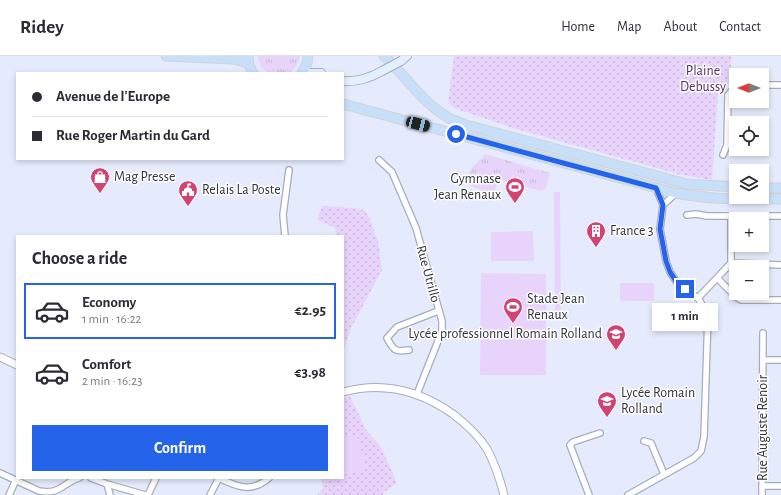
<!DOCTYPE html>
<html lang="en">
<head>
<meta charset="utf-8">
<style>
	body { margin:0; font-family:"Alegreya Sans",sans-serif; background:#f7f7f7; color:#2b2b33; height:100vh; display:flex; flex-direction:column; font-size:15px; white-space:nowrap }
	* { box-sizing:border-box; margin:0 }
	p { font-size:13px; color:#7c7c81 }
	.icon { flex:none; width:22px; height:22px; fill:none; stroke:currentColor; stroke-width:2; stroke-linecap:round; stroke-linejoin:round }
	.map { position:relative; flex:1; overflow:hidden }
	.side { position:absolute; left:16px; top:179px; width:328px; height:244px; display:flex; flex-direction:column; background:#fff; border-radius:0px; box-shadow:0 2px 6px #0003 }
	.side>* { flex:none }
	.guide { position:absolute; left:16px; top:16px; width:328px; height:88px; border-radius:0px; box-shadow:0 2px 6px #0003; display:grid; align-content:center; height:88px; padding:0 16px; background:#fff }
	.needle { width:26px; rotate:270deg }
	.controls { position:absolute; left:729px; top:12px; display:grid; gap:8px }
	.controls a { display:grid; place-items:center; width:40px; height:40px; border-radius:0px; background:#fff; box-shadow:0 2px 6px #0003; font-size:20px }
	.end { position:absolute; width:18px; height:18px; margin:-9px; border:5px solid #2563eb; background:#fff; box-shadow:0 0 0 2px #fff }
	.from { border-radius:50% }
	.bubble { position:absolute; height:28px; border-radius:0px; background:#fff; box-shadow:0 2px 6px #0003; font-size:13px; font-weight:600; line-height:28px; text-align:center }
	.car { position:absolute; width:12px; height:24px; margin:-12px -6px; border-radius:5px; box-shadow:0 0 3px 1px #0007; background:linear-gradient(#222 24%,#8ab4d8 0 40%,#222 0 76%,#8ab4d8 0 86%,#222 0) }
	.guide b { display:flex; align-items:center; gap:14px; height:38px; font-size:15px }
	.guide b+b { border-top:1px solid #e1e1e2 }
	.guide i { width:10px; height:10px; background:#2b2b33 }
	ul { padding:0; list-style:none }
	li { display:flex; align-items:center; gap:12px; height:56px; margin:0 8px 6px; padding:0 8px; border:2px solid transparent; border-radius:0px }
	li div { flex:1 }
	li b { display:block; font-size:15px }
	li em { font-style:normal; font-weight:600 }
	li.on { border-color:#2563eb }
	li>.icon { width:36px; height:36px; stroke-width:1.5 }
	h2 { padding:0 16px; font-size:18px; line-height:48px }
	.cta { display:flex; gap:8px; margin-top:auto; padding:8px 16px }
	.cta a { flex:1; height:46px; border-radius:0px; background:#2563eb; color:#fff; font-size:16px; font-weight:600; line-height:46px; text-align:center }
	header { display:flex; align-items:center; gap:24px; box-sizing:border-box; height:56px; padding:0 20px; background:#fff; border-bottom:1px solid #e1e1e2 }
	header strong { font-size:19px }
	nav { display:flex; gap:22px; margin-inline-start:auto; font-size:14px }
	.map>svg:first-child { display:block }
	.grass { fill:url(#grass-tufts) }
	.park { fill:url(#park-dots) }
	.pitch { fill:#e8d4fa }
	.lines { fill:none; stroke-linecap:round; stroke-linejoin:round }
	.minor-casing { stroke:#a7acbe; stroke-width:8 }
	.tertiary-casing { stroke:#a7acbe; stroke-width:9 }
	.secondary-casing { stroke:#a7acbe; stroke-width:10 }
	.primary-casing { stroke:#d2d3d4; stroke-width:11 }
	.minor { stroke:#fff; stroke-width:5.5 }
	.tertiary { stroke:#fff; stroke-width:7 }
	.secondary { stroke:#e4effc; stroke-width:8 }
	.primary { stroke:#c8dffa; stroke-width:9 }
	.secondary-bridge-casing { stroke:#a7acbe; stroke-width:10; stroke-linecap:butt }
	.secondary-bridge { stroke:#e4effc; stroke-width:8 }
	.route { stroke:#2563eb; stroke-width:5 }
	.labels { text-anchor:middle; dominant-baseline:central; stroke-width:3; stroke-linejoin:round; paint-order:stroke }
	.park-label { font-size:14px; fill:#532d6f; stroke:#fff }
	.poi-label { font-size:14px; fill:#33353c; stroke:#fff; text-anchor:start }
	.street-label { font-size:14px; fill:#33353c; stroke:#fff }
</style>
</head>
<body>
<header>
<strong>Ridey</strong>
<nav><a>Home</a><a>Map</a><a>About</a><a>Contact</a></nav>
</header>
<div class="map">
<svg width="781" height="439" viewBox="0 0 781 439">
	<defs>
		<pattern id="grass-tufts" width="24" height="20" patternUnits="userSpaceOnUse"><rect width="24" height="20" fill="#e8d4fa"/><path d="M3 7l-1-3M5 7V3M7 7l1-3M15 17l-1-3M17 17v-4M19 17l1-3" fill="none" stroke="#c7b7d7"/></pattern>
		<pattern id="park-dots" width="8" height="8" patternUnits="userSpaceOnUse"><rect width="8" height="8" fill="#e8d4fa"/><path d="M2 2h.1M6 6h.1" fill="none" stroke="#c7b7d7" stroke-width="1.8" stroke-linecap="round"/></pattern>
	</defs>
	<rect width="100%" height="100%" fill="#e5ebfd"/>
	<!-- grass -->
	<path class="grass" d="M257 0H300L298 8 291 16 268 17 261 11Z
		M485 98 550 117 546 132 541 135 498 123 493 142 481 134 469 129 467 124 472 112Z"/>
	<!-- park -->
	<path class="park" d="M454 0H681V15L682 0H731V24L718 38 712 124 676 118V107L675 117 516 73 454 52 448 47Z
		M322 150 357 152 365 155 370 163 378 186 382 214 351 272 343 296V180H337L335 172 317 164Z
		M350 340 366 374 381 391 397 427 383 437V439H317L323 433 322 422H343V342Z"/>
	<!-- pitch -->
	<path class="pitch" d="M554 136H560L561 263H555Z
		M533 175 534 205H491V176Z
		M481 217 546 218V319H480Z
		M620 227H654V245H620Z
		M357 378 366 413 343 419V382Z"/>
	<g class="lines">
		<defs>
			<path id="minor" d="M762 29H781
				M723 99 727 89 728 39 736 30
				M379 104 392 116 416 172 442 265V275L417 338
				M663 149 676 137
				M687 159 696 158 707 160H781
				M285 180 283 159 289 114
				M731 207 781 209
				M717 222 736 241 741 244H781
				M698 242 731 207V160
				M409 294C395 296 394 295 387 282L397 271 438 255
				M763 304H781
				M644 385 651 387 664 418
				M0 417 39 435C61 439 62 427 79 422
				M91 422 107 428 110 439
				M219 422C237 431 252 437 269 422
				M107 428 145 439
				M762 430H781
				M9 439 16 424
				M148 439 156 422
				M210 439 219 422
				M589 439 570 389 573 386 600 377
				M628 439 694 402 701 395 704 381 708 259 698 242 678 228 670 216 666 205 660 173 663 149 656 132
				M762 439 763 277"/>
			<path id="tertiary" d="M0 301 17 309
				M343 336C383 325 419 334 453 358 466 368 478 379 487 393 495 408 500 423 504 439"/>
			<path id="secondary" d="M401 5 407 0
				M309 17H321
				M343 25C357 26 370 22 382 15"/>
			<path id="primary" d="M166 0 233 3 243 5 249 9
				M248 0 249 9 253 17
				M384 0C406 20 422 47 449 62 454 65 461 67 466 69L687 128 736 131
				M302 17 307 7 308 0
				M343 48 676 137C711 144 746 143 781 143
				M762 132H781"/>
		</defs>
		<!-- minor casing -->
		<use href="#minor" class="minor-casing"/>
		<!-- tertiary casing -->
		<use href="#tertiary" class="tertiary-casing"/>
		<!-- secondary casing -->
		<use href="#secondary" class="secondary-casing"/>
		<!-- primary casing -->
		<use href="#primary" class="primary-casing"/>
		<!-- minor -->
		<use href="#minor" class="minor"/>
		<!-- tertiary -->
		<use href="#tertiary" class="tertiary"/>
		<!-- secondary -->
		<use href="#secondary" class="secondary"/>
		<!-- primary -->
		<use href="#primary" class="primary"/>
		<defs>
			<path id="secondary-bridge" d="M382 15 401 5"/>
		</defs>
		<!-- secondary-bridge casing -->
		<use href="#secondary-bridge" class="secondary-bridge-casing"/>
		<!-- secondary-bridge -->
		<use href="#secondary-bridge" class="secondary-bridge"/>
	</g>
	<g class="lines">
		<!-- route -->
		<path class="route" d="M456 78 656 132 663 149 660 173 666 205 670 216 678 228 685 233"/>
	</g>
	<!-- icons -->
	<defs>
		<symbol id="shop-pin" viewBox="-11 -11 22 30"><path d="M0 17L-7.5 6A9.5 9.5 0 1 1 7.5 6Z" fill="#d14472" stroke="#fff"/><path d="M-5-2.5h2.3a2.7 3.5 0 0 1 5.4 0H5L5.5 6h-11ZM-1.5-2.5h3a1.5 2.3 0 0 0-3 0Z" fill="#fff"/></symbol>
		<symbol id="stadium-pin" viewBox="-11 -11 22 30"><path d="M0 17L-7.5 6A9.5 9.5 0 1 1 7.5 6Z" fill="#d14472" stroke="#fff"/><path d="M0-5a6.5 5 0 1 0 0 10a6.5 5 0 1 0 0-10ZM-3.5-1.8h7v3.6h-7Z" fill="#fff"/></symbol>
		<symbol id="civic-pin" viewBox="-11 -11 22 30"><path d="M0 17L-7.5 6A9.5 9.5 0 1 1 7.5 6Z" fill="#d14472" stroke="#fff"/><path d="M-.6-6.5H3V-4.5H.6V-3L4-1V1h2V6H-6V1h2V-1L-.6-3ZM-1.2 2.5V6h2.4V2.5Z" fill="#fff"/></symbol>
		<symbol id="building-pin" viewBox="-11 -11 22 30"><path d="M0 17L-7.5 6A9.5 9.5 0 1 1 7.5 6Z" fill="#d14472" stroke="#fff"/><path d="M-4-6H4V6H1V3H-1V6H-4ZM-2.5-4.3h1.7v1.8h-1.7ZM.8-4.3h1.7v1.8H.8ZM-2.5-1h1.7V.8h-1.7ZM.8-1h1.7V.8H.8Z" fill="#fff"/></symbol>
		<symbol id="school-pin" viewBox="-11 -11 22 30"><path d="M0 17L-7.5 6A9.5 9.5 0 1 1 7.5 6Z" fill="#d14472" stroke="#fff"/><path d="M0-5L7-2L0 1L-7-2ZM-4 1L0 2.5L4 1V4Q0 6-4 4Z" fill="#fff"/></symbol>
		<symbol id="university-pin" viewBox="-11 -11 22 30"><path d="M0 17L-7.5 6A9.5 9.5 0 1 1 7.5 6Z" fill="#d14472" stroke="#fff"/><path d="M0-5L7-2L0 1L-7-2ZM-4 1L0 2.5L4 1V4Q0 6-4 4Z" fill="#fff"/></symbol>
	</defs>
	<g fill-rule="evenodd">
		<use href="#shop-pin" x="89" y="110" width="22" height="30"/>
		<use href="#stadium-pin" x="504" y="120" width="22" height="30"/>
		<use href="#civic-pin" x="177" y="123" width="22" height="30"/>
		<use href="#building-pin" x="585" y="164" width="22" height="30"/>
		<use href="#stadium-pin" x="502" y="240" width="22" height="30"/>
		<use href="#school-pin" x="605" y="267" width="22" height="30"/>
		<use href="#university-pin" x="596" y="334" width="22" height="30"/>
	</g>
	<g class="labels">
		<!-- park labels -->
		<g class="park-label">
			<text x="703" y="15">Plaine<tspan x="703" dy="16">Debussy</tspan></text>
		</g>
		<!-- poi labels -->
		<g class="poi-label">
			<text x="114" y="121">Mag Presse</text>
			<text x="501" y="123" text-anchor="end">Gymnase<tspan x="501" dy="16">Jean Renaux</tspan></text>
			<text x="202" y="134">Relais La Poste</text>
			<text x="610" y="175">France 3</text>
			<text x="527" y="243">Stade Jean<tspan x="527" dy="16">Renaux</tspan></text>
			<text x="602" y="278" text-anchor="end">Lycée professionnel Romain Rolland</text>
			<text x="621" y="337">Lycée Romain<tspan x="621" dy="16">Rolland</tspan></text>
		</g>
		<!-- street labels -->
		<g class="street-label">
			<text transform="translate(428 218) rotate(75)">Rue Utrillo</text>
			<text transform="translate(763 372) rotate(-90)">Rue Auguste Renoir</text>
		</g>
	</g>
</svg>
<div class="controls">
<a><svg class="needle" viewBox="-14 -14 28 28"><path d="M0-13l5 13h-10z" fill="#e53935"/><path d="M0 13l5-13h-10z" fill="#7c7c81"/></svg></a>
<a><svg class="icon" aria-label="locate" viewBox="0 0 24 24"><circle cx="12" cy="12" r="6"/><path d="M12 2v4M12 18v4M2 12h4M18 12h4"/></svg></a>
<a><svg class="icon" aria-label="layers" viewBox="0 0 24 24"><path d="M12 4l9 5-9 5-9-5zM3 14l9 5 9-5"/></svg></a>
<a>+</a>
<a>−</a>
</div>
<i class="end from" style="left:456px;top:78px"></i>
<i class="end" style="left:685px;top:233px"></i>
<div class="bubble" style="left:652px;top:247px;width:66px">1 min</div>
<i class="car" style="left:418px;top:68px;rotate:105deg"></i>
<div class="guide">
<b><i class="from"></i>Avenue de l'Europe</b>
<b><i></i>Rue Roger Martin du Gard</b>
</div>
<section class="side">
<h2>Choose a ride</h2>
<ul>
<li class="on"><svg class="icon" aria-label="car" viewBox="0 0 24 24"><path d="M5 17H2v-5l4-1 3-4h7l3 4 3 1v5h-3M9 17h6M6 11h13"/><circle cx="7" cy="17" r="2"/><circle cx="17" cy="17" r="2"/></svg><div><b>Economy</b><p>1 min · 16:22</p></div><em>€2.95</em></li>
<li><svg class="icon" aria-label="car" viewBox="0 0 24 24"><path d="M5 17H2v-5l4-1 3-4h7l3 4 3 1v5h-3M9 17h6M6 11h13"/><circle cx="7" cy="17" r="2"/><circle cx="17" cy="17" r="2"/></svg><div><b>Comfort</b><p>2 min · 16:23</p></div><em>€3.98</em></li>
</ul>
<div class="cta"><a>Confirm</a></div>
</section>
</div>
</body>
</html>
